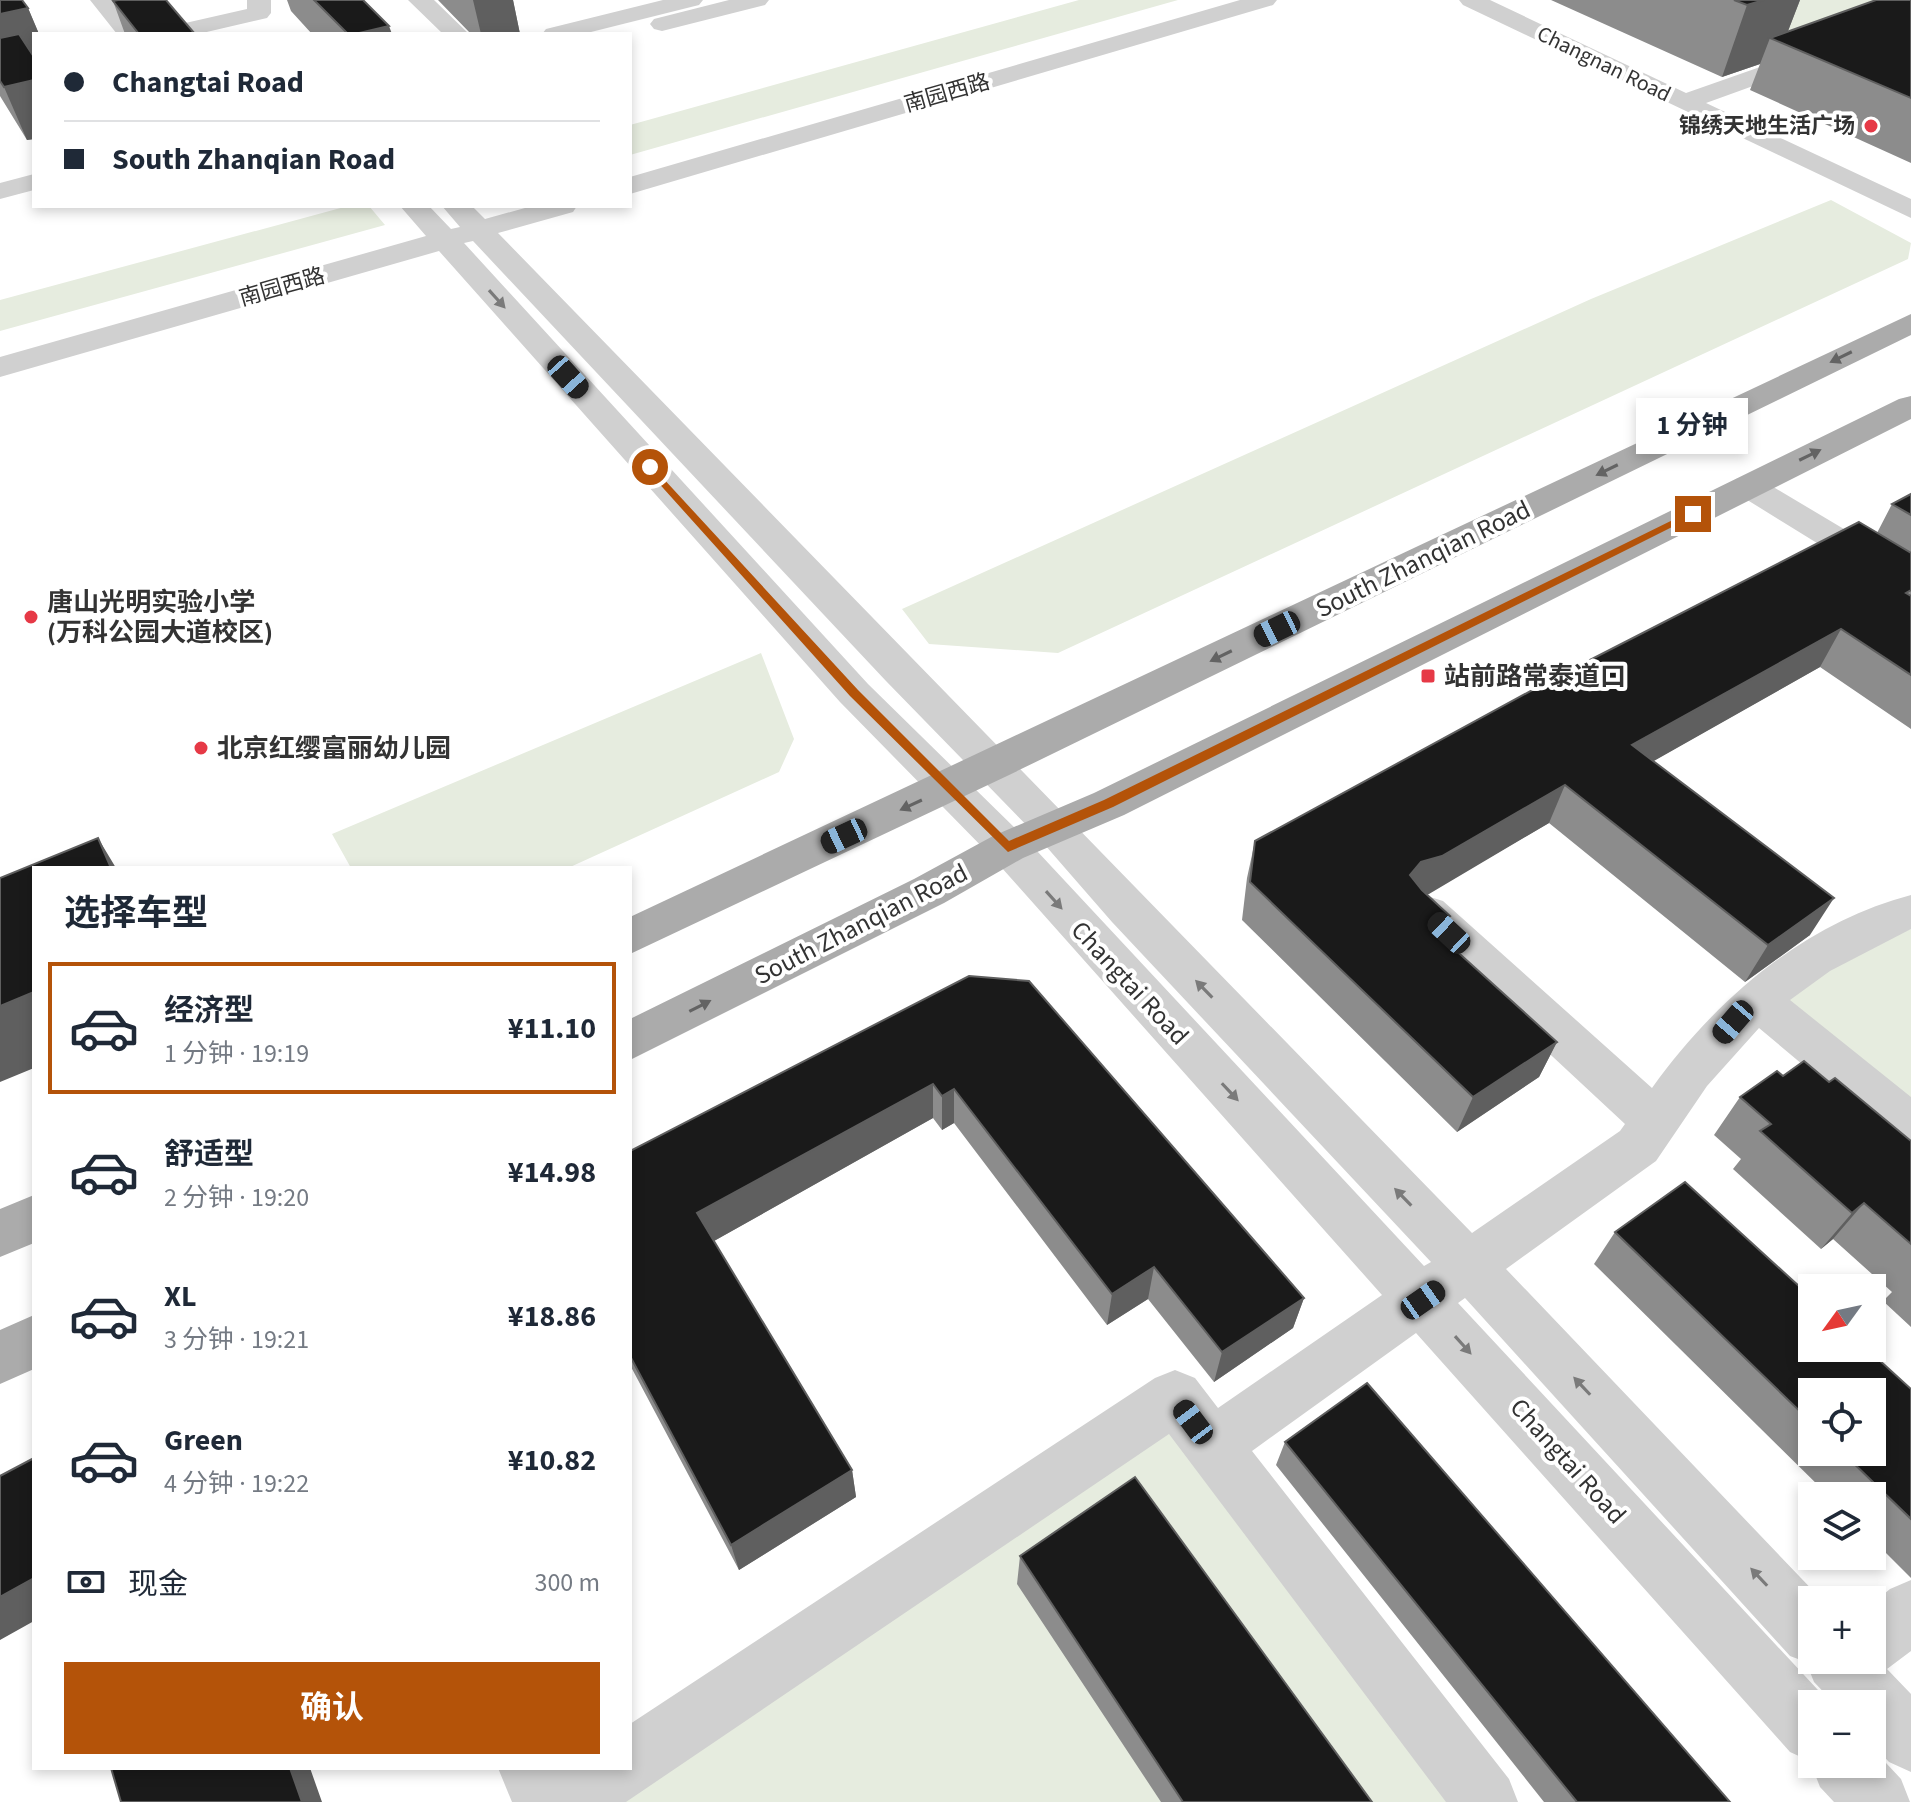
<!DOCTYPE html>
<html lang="zh">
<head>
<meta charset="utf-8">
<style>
	body { margin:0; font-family:"Source Sans 3","Noto Sans SC",sans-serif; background:#f2f2f3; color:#1f2937; height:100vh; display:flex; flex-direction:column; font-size:30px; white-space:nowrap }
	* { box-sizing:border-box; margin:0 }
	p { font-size:26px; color:#747a83 }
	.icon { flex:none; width:44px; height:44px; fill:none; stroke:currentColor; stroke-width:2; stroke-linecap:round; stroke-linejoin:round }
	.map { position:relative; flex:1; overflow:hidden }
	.sheet { position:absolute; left:32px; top:866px; width:600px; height:904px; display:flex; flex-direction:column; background:#fff; border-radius:0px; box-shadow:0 4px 12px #0003 }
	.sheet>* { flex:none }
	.banner { position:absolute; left:32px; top:32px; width:600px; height:176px; border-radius:0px; box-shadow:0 4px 12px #0003; display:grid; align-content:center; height:176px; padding:0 32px; background:#fff }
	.needle { width:52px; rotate:237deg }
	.fabs { position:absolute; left:1798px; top:1274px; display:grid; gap:16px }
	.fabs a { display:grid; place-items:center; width:88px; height:88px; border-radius:0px; background:#fff; box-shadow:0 4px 12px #0003; font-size:40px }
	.end { position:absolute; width:36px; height:36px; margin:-18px; border:10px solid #b45309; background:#fff; box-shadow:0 0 0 4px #fff }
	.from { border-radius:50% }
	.bubble { position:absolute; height:56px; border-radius:0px; background:#fff; box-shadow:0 4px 12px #0003; font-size:26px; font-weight:700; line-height:56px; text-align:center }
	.car { position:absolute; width:24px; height:48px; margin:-24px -12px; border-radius:10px; box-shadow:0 0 6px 2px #0007; background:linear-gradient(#222 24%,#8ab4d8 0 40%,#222 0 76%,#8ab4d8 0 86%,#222 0) }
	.banner b { display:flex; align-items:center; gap:28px; height:76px; font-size:30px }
	.banner b+b { border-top:2px solid #e0e1e3 }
	.banner i { width:20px; height:20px; background:#1f2937 }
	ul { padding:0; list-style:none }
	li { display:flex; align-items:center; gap:24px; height:132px; margin:0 16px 12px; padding:0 16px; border:4px solid transparent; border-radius:0px }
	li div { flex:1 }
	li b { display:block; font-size:30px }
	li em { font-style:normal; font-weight:700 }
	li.active { border-color:#b45309 }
	li>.icon { width:72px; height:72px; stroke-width:1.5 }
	h2 { padding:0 32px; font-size:36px; line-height:96px }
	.pay { display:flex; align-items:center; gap:20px; height:88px; padding:0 32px; font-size:30px }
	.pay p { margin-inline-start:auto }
	.cta { display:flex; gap:16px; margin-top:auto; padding:16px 32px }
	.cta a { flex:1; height:92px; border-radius:0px; background:#b45309; color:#fff; font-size:32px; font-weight:700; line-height:92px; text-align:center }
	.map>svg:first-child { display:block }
	.green { fill:#e6ecdf }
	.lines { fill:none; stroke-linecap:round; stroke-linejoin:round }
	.minor { fill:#d0d0d0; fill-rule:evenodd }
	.major { fill:#ababab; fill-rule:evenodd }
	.wall { fill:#8c8c8c; fill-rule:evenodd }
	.shaded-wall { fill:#5f5f5f }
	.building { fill:#1a1a1a; stroke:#5f5f5f; stroke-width:2 }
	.oneway { fill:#7a7a7a }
	.oneway2 { fill:#636363 }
	.route { fill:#b45309 }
	.poi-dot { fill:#e63946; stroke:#fff; stroke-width:3 }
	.labels { text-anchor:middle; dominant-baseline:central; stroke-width:8; stroke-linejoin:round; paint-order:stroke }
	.far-street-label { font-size:22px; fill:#333; stroke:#fff }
	.far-poi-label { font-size:22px; font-weight:bold; fill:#333; stroke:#fff; text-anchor:end }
	.street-label { font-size:26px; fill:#333; stroke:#fff }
	.poi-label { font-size:26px; font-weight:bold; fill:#333; stroke:#fff; text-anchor:start }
</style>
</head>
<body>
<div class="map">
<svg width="1911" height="1802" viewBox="0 0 1911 1802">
	<rect width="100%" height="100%" fill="#fff"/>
	<!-- green -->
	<path class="green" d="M1079 0H1178L630 155V125Z
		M1686 0H1911V6L1797 47Z
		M1831 200 1911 243 1908 259 1058 653 929 644 902 609 1591 299Z
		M348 206H369L385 225 0 331V300Z
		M761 653 794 739 779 772 568 868H351L332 834Z
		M1911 929V1106L1783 998 1872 940Z
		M1167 1424 1452 1802H607Z"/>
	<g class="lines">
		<!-- minor -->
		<path class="minor" d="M90 0H114L141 34H117Z
			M247 0H271V13L267 18 198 34H155L159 29 247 9Z
			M408 0H434L469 34H443Z
			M663 0H703L699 5 583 34H542L546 29Z
			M729 0H769L765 5 662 31 654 29 650 24 654 19Z
			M1240 0H1277L1273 5 630 194V177Z
			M1459 0H1490L1686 93 1911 14V29L1706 103 1911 199V218L1463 5Z
			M34 174V190L0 199V183Z
			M400 206H429L451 229 460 227 442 206H472L485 219 532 206H577L573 212 498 233 1472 1233 1620 1131 1625 1124 1411 925 1405 913 1411 901 1427 896 1443 901 1652 1088C1715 1000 1804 923 1911 895V929L1830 971 1790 1000 1911 1097V1147L1894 1141 1759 1028 1707 1086 1656 1161 1506 1269 1822 1600H1812V1660H1872V1604L1890 1589 1911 1580V1651L1887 1669 1911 1694V1772L1889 1762 1872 1744V1704H1835L1814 1682 1806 1662 1790 1656 1465 1298 1458 1303 1831 1704H1812V1762L1790 1752 1416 1333 1252 1451 1509 1779 1518 1802H1446L1169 1434 626 1802H512L498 1768H630V1724L1155 1378 1175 1370 1195 1378 1218 1408 1382 1295 993 858 840 702 439 251 0 377V357L426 236ZM473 241 886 681 1038 837 1112 922 1431 1262 1424 1266 1023 836 868 684 464 243Z
			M1748 476 1760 479 1911 569V597L1898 593 1736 493 1731 486 1736 479Z
			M1872 1748 1901 1779 1910 1802H1834L1820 1787 1811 1764 1812 1762 1872 1764Z"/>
		<!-- major -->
		<path class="major" d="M1911 314V335L1007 776 630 954V917Z
			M1911 396V419L1124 815 1023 858 944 903 630 1060V1019L914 879 993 836 1094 793 1899 399Z
			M34 1195V1243L0 1257V1209Z
			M34 1315V1369L0 1384V1330Z"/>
	</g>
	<!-- wall -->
	<path class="wall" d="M0 0 28 8 39 34H34V139L27 140 0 96Z
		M287 0H363L392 34H312L291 11Z
		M438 0H513L520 34H471Z
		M1551 0H1800L1788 31 1911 0V163L1750 90 1760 64 1722 77Z
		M113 1 173 8 195 34H125Z
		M1911 494V729L1820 667 1653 761 1810 935 1745 982 1549 823 1426 894 1442 938 1557 1042 1539 1077 1457 1132 1242 920 1247 878 1255 841 1877 533 1892 504Z
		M969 976 1304 1298 1293 1328 1214 1382 1148 1299 1107 1325 954 1123 942 1130 933 1118 714 1241 852 1470 856 1497 739 1570 630 1365V1151Z
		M1783 1076 1829 1082 1911 1141V1327L1883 1301 1892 1292 1833 1239 1821 1249 1733 1169 1741 1159 1714 1135 1740 1097Z
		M1615 1232 1911 1389V1578L1872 1539V1496H1829L1594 1264ZM1812 1392 1872 1452H1812Z
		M1285 1442 1730 1802H1544L1276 1465Z
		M1020 1556 1372 1802H1161L1017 1584Z"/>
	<!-- shaded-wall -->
	<path class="shaded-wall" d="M473 0H513L520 34H481Z
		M1764 0H1800L1783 44 1770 38 1760 64 1722 77 1747 5Z
		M28 8 39 34H34V63L0 49V14Z
		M389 26 392 34H355Z
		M34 80V139L27 140 4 87Z
		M1841 629 1820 667 1615 783 1632 745Z
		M1565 785 1549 823 1429 894 1408 900 1410 875 1421 862Z
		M98 838 116 868H111Z
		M1834 898 1810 935 1745 982 1768 945Z
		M1450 916 1437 953 1431 928Z
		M34 992V1068L0 1082V1006Z
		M1557 1042 1539 1077 1457 1132 1473 1097Z
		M933 1084V1118L705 1246 697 1213Z
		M954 1089V1123L942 1130V1096Z
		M1864 1203 1833 1239 1821 1249 1852 1213Z
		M1154 1267 1148 1299 1107 1325 1112 1294Z
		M1304 1298 1293 1328 1214 1382 1222 1352Z
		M852 1470 856 1497 739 1570 731 1545Z
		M34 1578V1621L0 1640V1597Z
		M290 1768H310L322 1802H302Z"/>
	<!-- building -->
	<path class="building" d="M0 0H22L28 8 0 14Z
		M118 0H166L195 34H139L113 1Z
		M314 0H363L389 26 355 34H348Z
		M1734 0H1764L1747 5Z
		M1876 0H1911V98L1770 38Z
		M19 34 34 57V80L4 87 0 81V38Z
		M1911 494V515L1892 504Z
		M1859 522 1911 553V590L1906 593 1911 596V675L1841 629 1632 745 1834 898 1768 945 1565 785 1442 856 1421 862 1410 875 1422 890 1450 916 1431 928 1557 1042 1473 1097 1250 882 1255 841 1547 682Z
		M98 838 111 868H34V992L0 1006V878Z
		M969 976 1029 981 1304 1298 1222 1352 1154 1267 1112 1294 954 1089 942 1096 933 1084 697 1213 852 1470 731 1545 630 1356V1151Z
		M1804 1061 1829 1082 1835 1078 1911 1141V1244L1864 1203 1852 1213 1760 1131 1771 1124 1740 1097 1777 1071 1783 1076Z
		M1685 1182 1812 1298V1348H1866L1911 1389V1519L1842 1452H1872V1392H1812V1423L1615 1232Z
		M1367 1383 1730 1802H1577L1285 1442Z
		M34 1458V1578L0 1597V1476Z
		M1135 1477 1372 1802H1183L1020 1556Z
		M111 1768H290L302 1802H121Z"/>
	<!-- one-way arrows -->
	<defs><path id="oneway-solid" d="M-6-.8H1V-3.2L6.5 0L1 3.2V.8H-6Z" transform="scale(2)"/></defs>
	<g class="oneway">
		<use href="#oneway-solid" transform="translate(497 299) rotate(48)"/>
		<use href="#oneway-solid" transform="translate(1054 900) rotate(48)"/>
		<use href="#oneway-solid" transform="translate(1204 989) rotate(-134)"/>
		<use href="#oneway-solid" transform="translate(1230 1092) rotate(47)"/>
		<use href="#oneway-solid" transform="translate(1403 1197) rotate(-134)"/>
		<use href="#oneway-solid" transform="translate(1463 1345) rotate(48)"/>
		<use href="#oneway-solid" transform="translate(1582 1386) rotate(-133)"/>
		<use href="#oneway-solid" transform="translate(1759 1577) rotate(-133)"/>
	</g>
	<g class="oneway2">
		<use href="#oneway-solid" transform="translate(1841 357) rotate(154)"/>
		<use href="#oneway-solid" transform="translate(1810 455) rotate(-26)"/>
		<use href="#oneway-solid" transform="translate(1607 470) rotate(154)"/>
		<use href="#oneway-solid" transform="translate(1221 656) rotate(154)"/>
		<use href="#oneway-solid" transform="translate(911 805) rotate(155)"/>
		<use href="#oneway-solid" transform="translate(700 1006) rotate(-27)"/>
	</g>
	<!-- route -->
	<path class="route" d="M650 464 858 690 1009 841 1104 800 1689 512 1698 514 1113 807 1008 852 850 696 646 469 645 467Z"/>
	<!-- markers -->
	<g class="poi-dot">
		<circle cx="1871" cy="126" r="8"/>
		<circle cx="31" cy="617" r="8"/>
		<rect x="1420" y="668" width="16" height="16" rx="4"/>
		<circle cx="201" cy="748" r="8"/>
	</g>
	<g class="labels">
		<!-- far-street labels -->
		<g class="far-street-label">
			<text transform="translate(1604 64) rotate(26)">Changnan Road</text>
			<text transform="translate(947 93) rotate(-16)">南园西路</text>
			<text transform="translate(282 287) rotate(-16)">南园西路</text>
		</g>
		<!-- far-poi labels -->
		<g class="far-poi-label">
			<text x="1855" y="126">锦绣天地生活广场</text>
		</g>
		<!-- street labels -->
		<g class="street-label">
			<text transform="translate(1423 559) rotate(-26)">South Zhanqian Road</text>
			<text transform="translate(861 924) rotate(-27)">South Zhanqian Road</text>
			<text transform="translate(1130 983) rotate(47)">Changtai Road</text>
			<text transform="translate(1568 1461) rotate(48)">Changtai Road</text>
		</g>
		<!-- poi labels -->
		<g class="poi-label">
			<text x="47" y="602">唐山光明实验小学<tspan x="47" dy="30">(万科公园大道校区)</tspan></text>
			<text x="1444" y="676">站前路常泰道口</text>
			<text x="217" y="748">北京红缨富丽幼儿园</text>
		</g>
	</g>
</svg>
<div class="fabs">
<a><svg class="needle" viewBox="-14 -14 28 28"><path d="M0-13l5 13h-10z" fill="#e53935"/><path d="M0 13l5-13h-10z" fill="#747a83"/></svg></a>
<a><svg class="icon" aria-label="locate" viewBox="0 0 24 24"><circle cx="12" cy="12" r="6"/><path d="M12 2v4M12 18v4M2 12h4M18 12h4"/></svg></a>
<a><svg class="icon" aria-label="layers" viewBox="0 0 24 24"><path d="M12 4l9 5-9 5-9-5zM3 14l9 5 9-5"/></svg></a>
<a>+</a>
<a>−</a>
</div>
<i class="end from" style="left:650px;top:467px"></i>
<i class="end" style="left:1693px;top:514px"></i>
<div class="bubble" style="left:1636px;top:398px;width:112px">1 分钟</div>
<i class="car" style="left:568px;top:377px;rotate:138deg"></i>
<i class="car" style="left:1277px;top:629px;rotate:244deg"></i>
<i class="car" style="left:844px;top:836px;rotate:245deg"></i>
<i class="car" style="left:1449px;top:933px;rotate:313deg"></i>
<i class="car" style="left:1733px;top:1022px;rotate:221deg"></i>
<i class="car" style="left:1423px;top:1300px;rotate:55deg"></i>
<i class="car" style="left:1193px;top:1422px;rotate:323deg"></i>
<div class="banner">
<b><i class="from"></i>Changtai Road</b>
<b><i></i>South Zhanqian Road</b>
</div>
<section class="sheet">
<h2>选择车型</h2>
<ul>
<li class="active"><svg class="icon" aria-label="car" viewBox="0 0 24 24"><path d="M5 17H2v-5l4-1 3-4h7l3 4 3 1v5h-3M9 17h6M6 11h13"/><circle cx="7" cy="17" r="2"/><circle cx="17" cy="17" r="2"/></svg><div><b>经济型</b><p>1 分钟 · 19:19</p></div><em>¥11.10</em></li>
<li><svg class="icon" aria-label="car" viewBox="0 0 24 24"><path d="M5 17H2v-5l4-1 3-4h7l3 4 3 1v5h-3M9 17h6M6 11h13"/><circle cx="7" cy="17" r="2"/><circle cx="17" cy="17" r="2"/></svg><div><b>舒适型</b><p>2 分钟 · 19:20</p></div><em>¥14.98</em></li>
<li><svg class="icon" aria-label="car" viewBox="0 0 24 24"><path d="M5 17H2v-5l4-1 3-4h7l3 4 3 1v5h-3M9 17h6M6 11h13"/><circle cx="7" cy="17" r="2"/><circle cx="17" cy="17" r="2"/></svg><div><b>XL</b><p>3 分钟 · 19:21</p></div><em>¥18.86</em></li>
<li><svg class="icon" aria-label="car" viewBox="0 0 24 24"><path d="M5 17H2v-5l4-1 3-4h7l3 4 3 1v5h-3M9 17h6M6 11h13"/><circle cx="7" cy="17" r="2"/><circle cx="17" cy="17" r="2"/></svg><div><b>Green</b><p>4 分钟 · 19:22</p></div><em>¥10.82</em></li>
</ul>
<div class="pay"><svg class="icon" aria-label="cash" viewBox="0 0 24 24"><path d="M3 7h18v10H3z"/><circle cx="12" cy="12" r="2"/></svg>现金<p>300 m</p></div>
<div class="cta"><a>确认</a></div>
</section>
</div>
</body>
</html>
